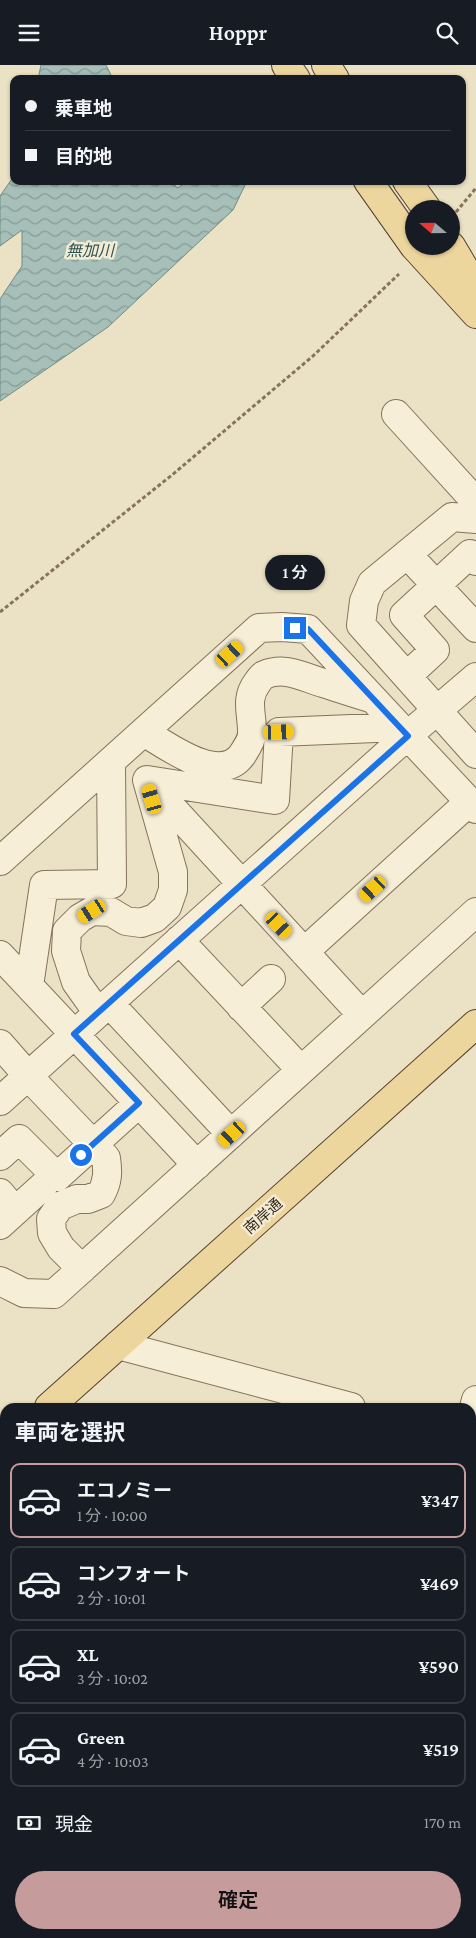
<!DOCTYPE html>
<html lang="ja">
<head>
<meta charset="utf-8">
<style>
	body { margin:0; font-family:"Crimson Pro","Noto Sans JP",serif; background:#242831; color:#f1f3f6; height:100vh; display:flex; flex-direction:column; font-size:19px; white-space:nowrap }
	* { box-sizing:border-box; margin:0 }
	p { font-size:16px; color:#9ea1a6 }
	.icon { flex:none; width:28px; height:28px; fill:none; stroke:currentColor; stroke-width:2; stroke-linecap:round; stroke-linejoin:round }
	.map { position:relative; flex:1; overflow:hidden }
	.sheet { position:absolute; left:0px; top:1338px; width:476px; height:536px; display:flex; flex-direction:column; background:#171b24; border-radius:15px 15px 0 0; box-shadow:0 1px 4px #0004 }
	.sheet>* { flex:none }
	.hud { position:absolute; left:10px; top:10px; width:456px; height:110px; border-radius:10px; box-shadow:0 1px 4px #0004; display:grid; align-content:center; height:110px; padding:0 15px; background:#171b24 }
	.needle { width:32px; rotate:290deg }
	.controls { position:absolute; left:405px; top:135px; display:grid; gap:10px }
	.controls a { display:grid; place-items:center; width:55px; height:55px; border-radius:50%; background:#171b24; box-shadow:0 1px 4px #0004; font-size:25px }
	.end { position:absolute; width:22px; height:22px; margin:-11px; border:6px solid #1a73e8; background:#fff; box-shadow:0 0 0 2px #fff }
	.from { border-radius:50% }
	.bubble { position:absolute; height:35px; border-radius:18px; background:#171b24; box-shadow:0 1px 4px #0004; font-size:16px; font-weight:600; line-height:35px; text-align:center }
	.car { position:absolute; width:15px; height:30px; margin:-15px -8px; border-radius:6px; box-shadow:0 0 4px 1px #0007; background:linear-gradient(#f5c518 24%,#345 0 40%,#f5c518 0 76%,#345 0 86%,#f5c518 0) }
	.hud b { display:flex; align-items:center; gap:18px; height:48px; font-size:19px }
	.hud b+b { border-top:1px solid #363941 }
	.hud i { width:12px; height:12px; background:#f1f3f6 }
	ul { padding:0; list-style:none }
	li { display:flex; align-items:center; gap:15px; height:75px; margin:0 10px 8px; padding:0 5px; border:2px solid #363941; border-radius:10px }
	li div { flex:1 }
	li b { display:block; font-size:19px }
	li em { font-style:normal; font-weight:600 }
	li.active { border-color:#c69b9c }
	li>.icon { width:45px; height:45px; stroke-width:1.5 }
	h2 { padding:0 15px; font-size:22px; line-height:60px }
	.pay { display:flex; align-items:center; gap:12px; height:55px; padding:0 15px; font-size:19px }
	.pay p { margin-inline-start:auto }
	.button { display:flex; gap:10px; margin-top:auto; padding:10px 15px }
	.button a { flex:1; height:58px; border-radius:30px; background:#c69b9c; color:#111; font-size:20px; font-weight:600; line-height:58px; text-align:center }
	header { display:flex; justify-content:space-between; align-items:center; height:65px; padding:0 15px; background:#171b24; font-size:22px; font-weight:600 }
	.map>svg:first-child { display:block }
	.water { fill:url(#water-waves); stroke:#6d8d85 }
	.lines { fill:none; stroke-linecap:round; stroke-linejoin:round }
	.minor-casing { stroke:#85735c; stroke-width:30 }
	.major-casing { stroke:#534130; stroke-width:30 }
	.path { stroke:#85735c; stroke-width:3; stroke-dasharray:4 2.5; stroke-linecap:butt }
	.minor { stroke:#f7eed7; stroke-width:28 }
	.major { stroke:#edd69e; stroke-width:28 }
	.route { stroke:#1a73e8; stroke-width:6 }
	.labels { text-anchor:middle; dominant-baseline:central; stroke-width:5; stroke-linejoin:round; paint-order:stroke }
	.street-label { font-size:15px; fill:#362b1f; stroke:#f3ebd4 }
	.water-label { font-size:16px; font-style:italic; fill:#2f5553; stroke:#f3ebd4 }
</style>
</head>
<body>
<header><svg class="icon" aria-label="menu" viewBox="0 0 24 24"><path d="M4 6h16M4 12h16M4 18h16"/></svg>Hoppr<svg class="icon" aria-label="search" viewBox="0 0 24 24"><circle cx="10" cy="10" r="6"/><path d="M15 15l6 6"/></svg></header>
<div class="map">
<svg width="476" height="1873" viewBox="0 0 476 1873">
	<defs>
		<pattern id="water-waves" width="16" height="10" patternUnits="userSpaceOnUse" patternTransform="scale(1.25)"><rect width="16" height="10" fill="#a6bfb8"/><path d="M0 5q4-4 8 0t8 0" fill="none" stroke="#889b95"/></pattern>
	</defs>
	<rect width="100%" height="100%" fill="#ebe1c4"/>
	<!-- water -->
	<path class="water" d="M41 0H106L113 14H38Z
		M14 111V116H172L177 123 189 116H247L233 145 108 262 0 336V234L22 201V165L0 181V131Z"/>
	<g class="lines">
		<defs>
			<path id="minor" d="M396 349 476 437
				M476 454 452 452 372 518 364 536 361 560 476 689
				M407 489 476 563
				M407 611 435 585 404 550 470 489 476 496
				M144 667C166 680 220 721 242 690 246 684 253 673 252 666 252 648 245 634 257 618 259 615 261 612 264 610 285 601 303 612 323 618 338 623 354 628 370 633
				M151 720 362 950
				M0 796 259 563 282 562 308 564 476 744
				M179 875 301 1005
				M304 887 469 737
				M0 890 197 1100
				M29 921 44 820 112 819 111 696
				M109 938 231 1069
				M241 942 271 914
				M98 948 76 917 66 886 67 866 80 853 92 846 111 847 126 856 141 858 155 853 167 842 173 825V807L147 715 275 735 279 667 400 662
				M0 979 28 1011 106 1093C108 1107 108 1116 101 1129L88 1134H77L60 1141 51 1154 52 1168 61 1183 82 1204
				M0 1036 407 671 476 612
				M0 1091 19 1074 57 1112 139 1038
				M0 1128 15 1146
				M0 1160 43 1121
				M0 1216 24 1228 54 1229 476 847
				M118 1280 351 1342
				M471 1353 476 1335
				M471 1375 476 1376
				M0 1463 5 1465
				M471 1590 476 1591
				M0 1689 5 1691
				M471 1811 476 1812
				M382 1873 383 1869"/>
			<path id="major" d="M286 0 296 14
				M326 0 335 14
				M368 116 414 181
				M407 116 427 144
				M414 181 476 249
				M451 181 476 223
				M49 1342 476 959
				M0 1389 5 1385"/>
		</defs>
		<!-- minor casing -->
		<use href="#minor" class="minor-casing"/>
		<!-- major casing -->
		<use href="#major" class="major-casing"/>
		<!-- path -->
		<path class="path" d="M456 147 476 123
			M0 547 172 410 313 291 399 209"/>
		<!-- minor -->
		<use href="#minor" class="minor"/>
		<!-- major -->
		<use href="#major" class="major"/>
	</g>
	<g class="lines">
		<!-- route -->
		<path class="route" d="M81 1090 139 1038 74 969 408 671 308 564 295 563"/>
	</g>
	<g class="labels">
		<!-- street labels -->
		<g class="street-label">
			<text transform="translate(263 1151) rotate(-42)">南岸通</text>
		</g>
		<!-- water labels -->
		<g class="water-label">
			<text x="90" y="185">無加川</text>
		</g>
	</g>
</svg>
<div class="controls">
<a><svg class="needle" viewBox="-14 -14 28 28"><path d="M0-13l5 13h-10z" fill="#e53935"/><path d="M0 13l5-13h-10z" fill="#9ea1a6"/></svg></a>
</div>
<i class="end from" style="left:81px;top:1090px"></i>
<i class="end" style="left:295px;top:563px"></i>
<div class="bubble" style="left:265px;top:490px;width:60px">1 分</div>
<i class="car" style="left:230px;top:589px;rotate:48deg"></i>
<i class="car" style="left:279px;top:667px;rotate:88deg"></i>
<i class="car" style="left:152px;top:734px;rotate:344deg"></i>
<i class="car" style="left:373px;top:824px;rotate:228deg"></i>
<i class="car" style="left:92px;top:846px;rotate:238deg"></i>
<i class="car" style="left:279px;top:860px;rotate:137deg"></i>
<i class="car" style="left:232px;top:1069px;rotate:228deg"></i>
<div class="hud">
<b><i class="from"></i>乗車地</b>
<b><i></i>目的地</b>
</div>
<section class="sheet">
<h2>車両を選択</h2>
<ul>
<li class="active"><svg class="icon" aria-label="car" viewBox="0 0 24 24"><path d="M5 17H2v-5l4-1 3-4h7l3 4 3 1v5h-3M9 17h6M6 11h13"/><circle cx="7" cy="17" r="2"/><circle cx="17" cy="17" r="2"/></svg><div><b>エコノミー</b><p>1 分 · 10:00</p></div><em>¥347</em></li>
<li><svg class="icon" aria-label="car" viewBox="0 0 24 24"><path d="M5 17H2v-5l4-1 3-4h7l3 4 3 1v5h-3M9 17h6M6 11h13"/><circle cx="7" cy="17" r="2"/><circle cx="17" cy="17" r="2"/></svg><div><b>コンフォート</b><p>2 分 · 10:01</p></div><em>¥469</em></li>
<li><svg class="icon" aria-label="car" viewBox="0 0 24 24"><path d="M5 17H2v-5l4-1 3-4h7l3 4 3 1v5h-3M9 17h6M6 11h13"/><circle cx="7" cy="17" r="2"/><circle cx="17" cy="17" r="2"/></svg><div><b>XL</b><p>3 分 · 10:02</p></div><em>¥590</em></li>
<li><svg class="icon" aria-label="car" viewBox="0 0 24 24"><path d="M5 17H2v-5l4-1 3-4h7l3 4 3 1v5h-3M9 17h6M6 11h13"/><circle cx="7" cy="17" r="2"/><circle cx="17" cy="17" r="2"/></svg><div><b>Green</b><p>4 分 · 10:03</p></div><em>¥519</em></li>
</ul>
<div class="pay"><svg class="icon" aria-label="cash" viewBox="0 0 24 24"><path d="M3 7h18v10H3z"/><circle cx="12" cy="12" r="2"/></svg>現金<p>170 m</p></div>
<div class="button"><a>確定</a></div>
</section>
</div>
</body>
</html>
